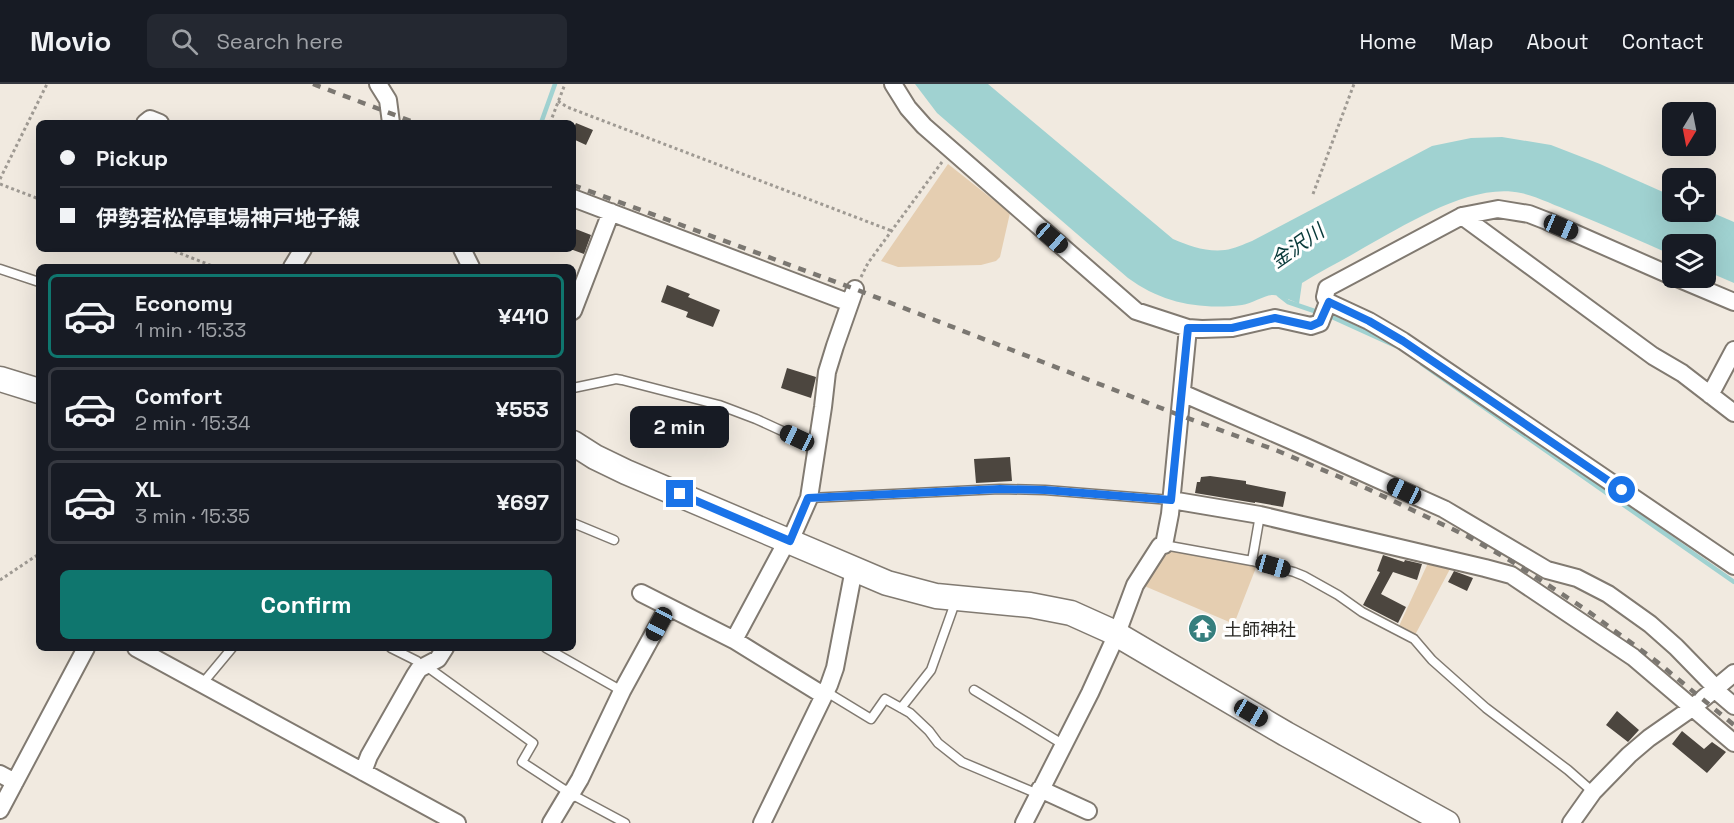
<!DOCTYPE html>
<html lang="en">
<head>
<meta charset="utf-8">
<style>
	body { margin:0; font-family:"Space Grotesk","Noto Sans JP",sans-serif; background:#242831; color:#f1f3f6; height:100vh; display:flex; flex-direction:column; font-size:22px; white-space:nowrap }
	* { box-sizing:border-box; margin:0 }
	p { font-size:20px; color:#9ea1a6 }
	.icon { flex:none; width:33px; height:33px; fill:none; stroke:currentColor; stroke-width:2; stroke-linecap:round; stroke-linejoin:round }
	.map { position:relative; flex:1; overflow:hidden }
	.side { position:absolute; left:36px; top:180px; width:540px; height:387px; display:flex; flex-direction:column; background:#171b24; border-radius:9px; box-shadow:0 6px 24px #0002 }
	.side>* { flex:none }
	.top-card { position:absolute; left:36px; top:36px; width:540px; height:132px; border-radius:9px; box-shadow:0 6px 24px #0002; display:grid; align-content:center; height:132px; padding:0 24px; background:#171b24 }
	.needle { width:39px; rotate:190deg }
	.buttons { position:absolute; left:1662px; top:18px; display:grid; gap:12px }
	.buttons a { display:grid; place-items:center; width:54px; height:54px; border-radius:9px; background:#171b24; box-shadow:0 6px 24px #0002; font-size:30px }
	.end { position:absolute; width:27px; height:27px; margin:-14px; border:8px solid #1a73e8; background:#fff; box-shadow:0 0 0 3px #fff }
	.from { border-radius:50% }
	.bubble { position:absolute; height:42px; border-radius:9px; background:#171b24; box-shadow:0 6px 24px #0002; font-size:20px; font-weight:700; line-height:42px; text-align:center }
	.car { position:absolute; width:18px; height:36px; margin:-18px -9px; border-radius:8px; box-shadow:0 0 4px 2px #0007; background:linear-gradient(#222 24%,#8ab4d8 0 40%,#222 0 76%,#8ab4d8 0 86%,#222 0) }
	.top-card b { display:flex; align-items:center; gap:21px; height:57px; font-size:22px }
	.top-card b+b { border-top:2px solid #363941 }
	.top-card i { width:15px; height:15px; background:#f1f3f6 }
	ul { padding:10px 0 0; list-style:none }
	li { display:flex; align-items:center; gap:18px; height:84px; margin:0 12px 9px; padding:0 12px; border:3px solid #363941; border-radius:9px }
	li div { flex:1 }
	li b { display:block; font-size:22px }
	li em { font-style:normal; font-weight:700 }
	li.selected { border-color:#0f766e }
	li>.icon { width:54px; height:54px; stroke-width:1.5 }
	.primary-button { display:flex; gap:12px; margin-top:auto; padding:12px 24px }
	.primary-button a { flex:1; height:69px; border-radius:9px; background:#0f766e; color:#fff; font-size:24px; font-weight:700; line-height:69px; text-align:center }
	header { display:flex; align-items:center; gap:36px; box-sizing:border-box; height:84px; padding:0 30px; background:#171b24; border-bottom:2px solid #363941 }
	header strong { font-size:28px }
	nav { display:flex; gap:33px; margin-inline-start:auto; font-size:21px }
	.search { width:420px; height:54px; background:#242831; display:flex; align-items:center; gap:15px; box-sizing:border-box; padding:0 21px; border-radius:9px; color:#9ea1a6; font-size:22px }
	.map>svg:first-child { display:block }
	.green { fill:#e5ceb1 }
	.water { fill:#a0d2d1 }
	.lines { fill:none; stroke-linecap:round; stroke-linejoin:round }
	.stream { stroke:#a0d2d1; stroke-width:4.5 }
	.building { fill:#4c463f }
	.service-casing { stroke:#817a71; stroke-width:11 }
	.minor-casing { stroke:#817a71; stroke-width:20 }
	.secondary-casing { stroke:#817a71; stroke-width:27 }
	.path { stroke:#9f9a93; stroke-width:3; stroke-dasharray:3 3; stroke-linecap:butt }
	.service { stroke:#fff; stroke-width:8 }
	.minor { stroke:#fff; stroke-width:16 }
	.secondary { stroke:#fff; stroke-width:24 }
	.rail { stroke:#7b7771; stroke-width:4.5; stroke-dasharray:8 8; stroke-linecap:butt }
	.route { stroke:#1a73e8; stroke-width:8 }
	.labels { text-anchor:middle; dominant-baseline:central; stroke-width:6; stroke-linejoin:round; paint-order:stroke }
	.poi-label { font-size:18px; fill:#292723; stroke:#fff; text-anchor:start }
	.water-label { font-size:20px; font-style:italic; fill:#083939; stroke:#fff }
</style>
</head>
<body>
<header>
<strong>Movio</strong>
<div class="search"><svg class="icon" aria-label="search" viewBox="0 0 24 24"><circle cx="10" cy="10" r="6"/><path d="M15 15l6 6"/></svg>Search here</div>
<nav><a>Home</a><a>Map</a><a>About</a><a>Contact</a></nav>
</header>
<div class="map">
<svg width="1734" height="739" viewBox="0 0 1734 739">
	<rect width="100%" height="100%" fill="#f1eae0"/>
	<!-- green -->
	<path class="green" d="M948 80 1010 129 1000 173 996 177 981 181 898 183 881 177Z
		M1164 465 1257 481 1234 540 1142 501Z
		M1428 479 1450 485 1415 551 1399 542Z"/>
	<!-- water -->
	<path class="water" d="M915 0H988L1173 155C1189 162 1206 168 1225 166 1234 165 1244 160 1252 157L1432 62 1471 54 1502 53 1551 61 1600 80 1672 112V128H1706V126L1734 138V199L1706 187V160H1672V171C1639 156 1606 142 1572 128 1556 122 1538 113 1521 109 1472 98 1407 140 1365 163 1344 176 1322 186 1302 199L1299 220C1293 217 1279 211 1273 211 1264 211 1252 220 1242 221 1200 226 1162 219 1128 194L937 29Z"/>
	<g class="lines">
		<!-- stream -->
		<path class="stream" d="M541 39 555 0
			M1279 211 1288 218 1332 233 1398 263
			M1422 280 1734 498"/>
	</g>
	<!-- building -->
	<path class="building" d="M576 39 593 46 586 61 573 55V45Z
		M573 144 591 151 584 170 573 166Z
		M667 201 690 210 688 213 720 226 713 243 686 233 688 228 661 218Z
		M787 284 816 293 811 314 781 304Z
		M1010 373 1012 397 976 399 974 375Z
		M1210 392 1246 397V400L1286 408 1283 423 1255 418V419L1195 409 1197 398H1200L1201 393Z
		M1383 471 1404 478 1405 476 1422 480 1417 496 1393 488 1381 510 1406 523 1398 539 1363 521 1380 488 1377 487Z
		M1454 487 1473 494 1467 507 1448 498Z
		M1617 627 1639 646 1628 658 1606 641Z
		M1682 647 1704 665 1712 658 1726 668 1707 689 1672 660Z"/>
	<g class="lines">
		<defs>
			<path id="service" d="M0 185 39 198
				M573 304 616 295 622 296 719 321 756 335 817 363
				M809 414 1000 405 1045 406 1171 416
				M573 439 614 456
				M1164 461 1252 477 1294 488 1304 492 1338 511 1362 528 1414 555 1432 576 1486 624 1568 686 1593 708
				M1252 477 1260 431
				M391 564 417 577 422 584
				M546 564 622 607
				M426 582 533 659 522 678 571 710 625 739
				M202 600 232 564
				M974 606 1064 661
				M825 607 871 635 885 615 910 629 929 647 938 659 962 678 1038 710
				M901 624 931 586 956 516"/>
			<path id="minor" d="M378 0 388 16 391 39
				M893 0 908 24 924 42 1136 227 1188 244 1202 245 1232 244 1275 234 1311 242 1320 239 1328 218 1325 213 1327 204 1462 132 1498 125 1529 130 1547 137 1672 192
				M145 39 150 35 160 39
				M573 114 850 219
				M1462 132 1653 272 1682 289 1734 329
				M462 165 471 183
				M292 183 303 165
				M1677 194 1734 218
				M1328 218 1369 237 1403 257 1734 482
				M573 227 611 128
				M1182 309 1306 363 1444 425 1547 486 1577 494 1608 510 1650 540 1676 563 1716 604
				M1710 311 1734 266
				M1171 416 1260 431 1485 484 1511 491 1633 573 1734 659
				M790 457 809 414 823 323 827 288 835 262 855 205
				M641 509 734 556 823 611
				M734 556 787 457
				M136 564 457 739
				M1714 605 1734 622
				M363 688 369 672 415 591 419 585 438 575 445 564
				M0 690 15 698
				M1040 705 1088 727
				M571 710 580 695 622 607 668 523
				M0 726 86 564
				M551 739 569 709
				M762 739 829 601 835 584 854 485
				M1024 739 1090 609 1116 552 1135 501 1160 462 1164 461 1170 430 1188 244
				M1571 739 1593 708 1629 671 1649 654 1692 624 1734 589"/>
			<path id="secondary" d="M0 295 39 307
				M573 359 595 373 626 388 887 499 936 512 1030 521 1071 529 1111 547 1286 650 1447 739"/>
		</defs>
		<!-- service casing -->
		<use href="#service" class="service-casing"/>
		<!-- minor casing -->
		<use href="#minor" class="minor-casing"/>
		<!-- secondary casing -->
		<use href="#secondary" class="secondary-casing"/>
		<!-- path -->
		<path class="path" d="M558 17 567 23 892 147
			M550 39 565 0
			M0 95 47 0
			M0 100 39 115
			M1313 110 1354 0
			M169 165 215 183
			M861 193 868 179 942 78
			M0 496 39 470"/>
		<!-- service -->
		<use href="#service" class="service"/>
		<!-- minor -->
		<use href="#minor" class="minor"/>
		<!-- secondary -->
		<use href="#secondary" class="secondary"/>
		<!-- rail -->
		<path class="rail" d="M313 0 416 39
			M573 101 855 205 1179 331 1278 367 1368 405 1467 452 1511 477 1585 525 1656 577 1734 641"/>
	</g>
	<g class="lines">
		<!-- route -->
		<path class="route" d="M680 410 790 457 808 414 1000 405 1045 406 1171 416 1188 244H1232L1275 234 1311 242 1320 238 1329 218 1369 237 1403 257 1622 406"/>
	</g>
	<!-- icons -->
	<defs>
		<symbol id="temple-disc" viewBox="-11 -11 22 22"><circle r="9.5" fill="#367f7e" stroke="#fff"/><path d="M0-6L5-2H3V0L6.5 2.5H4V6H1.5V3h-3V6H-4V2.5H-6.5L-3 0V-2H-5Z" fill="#fff"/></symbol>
	</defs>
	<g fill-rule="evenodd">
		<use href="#temple-disc" x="1186" y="528" width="33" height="33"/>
	</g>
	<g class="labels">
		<!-- poi labels -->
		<g class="poi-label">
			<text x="1224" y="545">土師神社</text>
		</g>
		<!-- water labels -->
		<g class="water-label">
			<text transform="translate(1297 162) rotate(-35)">金沢川</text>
		</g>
	</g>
</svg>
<div class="buttons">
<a><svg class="needle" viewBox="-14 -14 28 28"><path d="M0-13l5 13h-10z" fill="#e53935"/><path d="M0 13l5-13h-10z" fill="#9ea1a6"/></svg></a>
<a><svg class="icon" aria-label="locate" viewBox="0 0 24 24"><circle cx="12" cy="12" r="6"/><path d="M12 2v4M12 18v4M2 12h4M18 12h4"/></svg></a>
<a><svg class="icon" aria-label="layers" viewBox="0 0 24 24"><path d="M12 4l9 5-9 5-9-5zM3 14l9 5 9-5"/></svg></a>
</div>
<i class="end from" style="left:1622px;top:406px"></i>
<i class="end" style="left:680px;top:410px"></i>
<div class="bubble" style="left:630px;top:322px;width:99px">2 min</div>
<i class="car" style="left:1561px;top:143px;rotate:113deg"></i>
<i class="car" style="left:1052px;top:154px;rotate:131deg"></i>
<i class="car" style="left:797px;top:354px;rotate:295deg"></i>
<i class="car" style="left:1404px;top:407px;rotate:295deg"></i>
<i class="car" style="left:1273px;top:482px;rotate:106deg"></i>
<i class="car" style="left:659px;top:540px;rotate:208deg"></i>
<i class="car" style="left:1251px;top:629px;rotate:120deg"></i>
<div class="top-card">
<b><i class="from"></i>Pickup</b>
<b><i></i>伊勢若松停車場神戸地子線</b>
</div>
<section class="side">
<ul>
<li class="selected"><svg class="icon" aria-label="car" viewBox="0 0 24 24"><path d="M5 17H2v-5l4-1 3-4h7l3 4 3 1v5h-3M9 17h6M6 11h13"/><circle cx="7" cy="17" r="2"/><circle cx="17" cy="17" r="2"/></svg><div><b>Economy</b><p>1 min · 15:33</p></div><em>¥410</em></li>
<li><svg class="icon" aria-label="car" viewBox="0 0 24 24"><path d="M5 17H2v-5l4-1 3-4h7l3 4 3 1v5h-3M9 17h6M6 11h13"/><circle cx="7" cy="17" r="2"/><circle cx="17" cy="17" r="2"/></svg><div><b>Comfort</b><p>2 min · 15:34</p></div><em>¥553</em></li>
<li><svg class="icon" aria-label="car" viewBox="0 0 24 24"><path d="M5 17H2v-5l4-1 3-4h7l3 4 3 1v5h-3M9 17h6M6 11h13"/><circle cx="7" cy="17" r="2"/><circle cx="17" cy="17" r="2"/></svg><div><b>XL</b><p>3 min · 15:35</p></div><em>¥697</em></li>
</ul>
<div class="primary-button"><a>Confirm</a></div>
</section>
</div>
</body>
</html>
